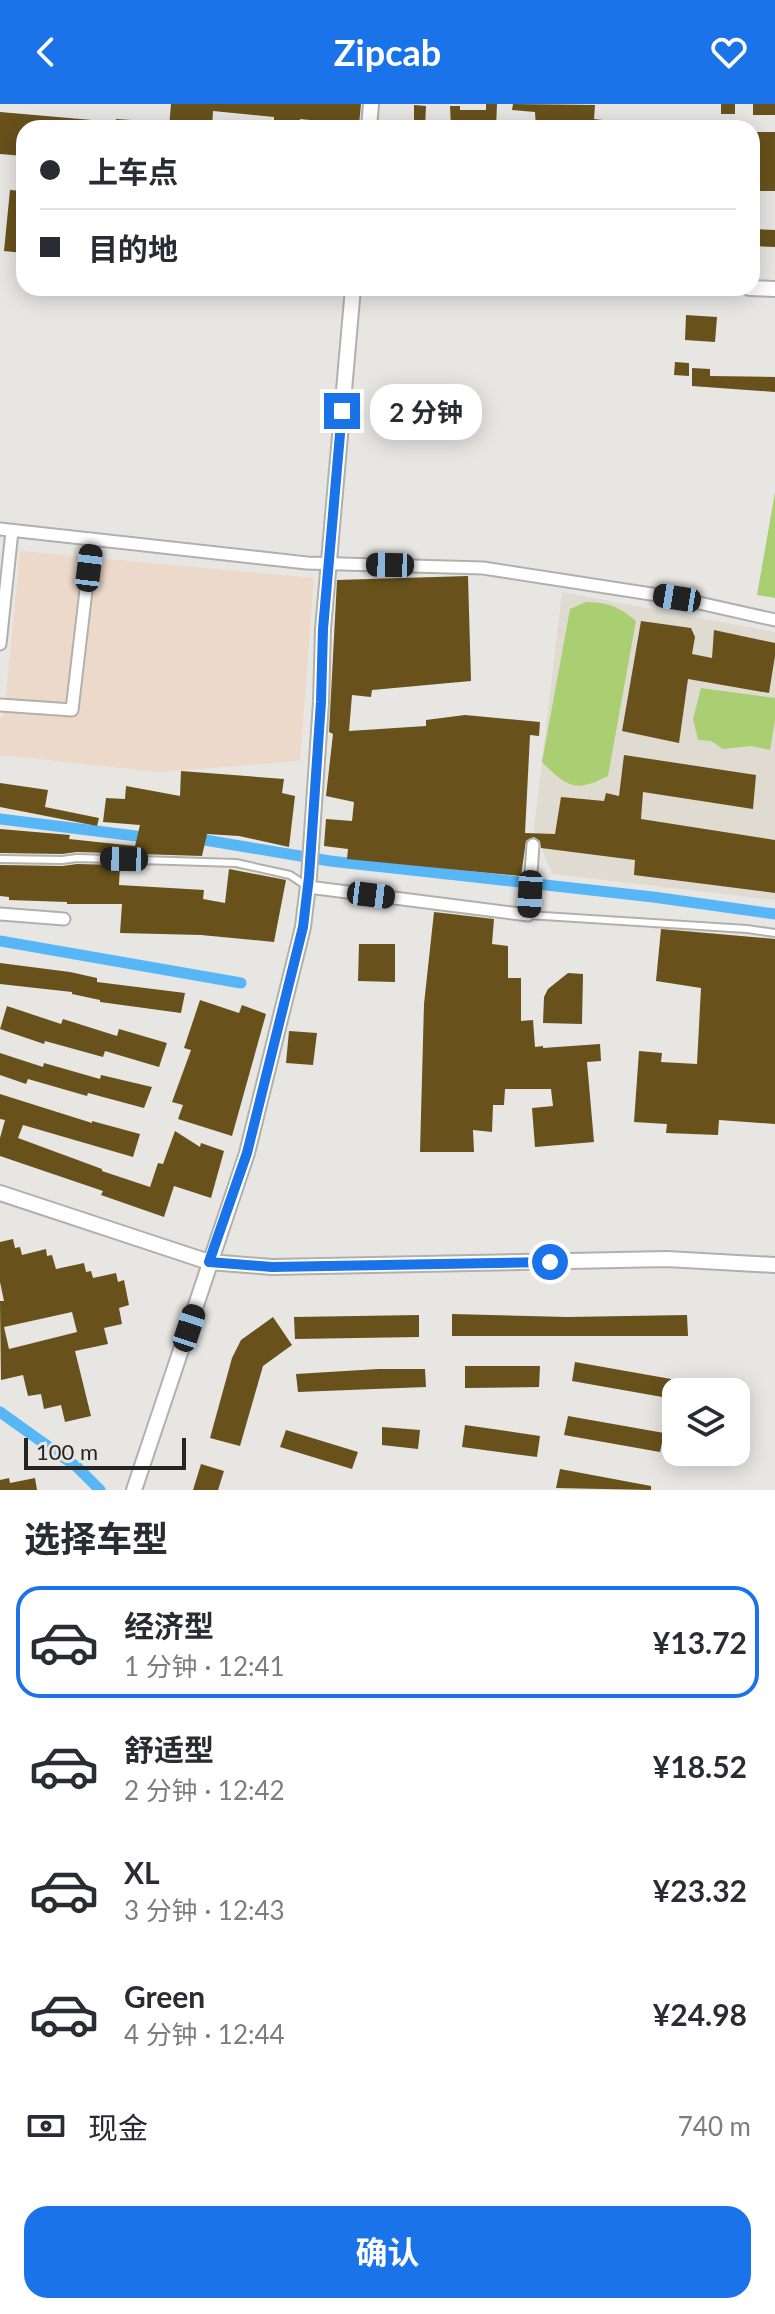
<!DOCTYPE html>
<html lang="zh">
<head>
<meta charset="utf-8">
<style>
	body { margin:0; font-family:Lato,"Noto Sans SC",sans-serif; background:#f7f7f7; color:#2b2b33; height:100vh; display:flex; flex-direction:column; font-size:30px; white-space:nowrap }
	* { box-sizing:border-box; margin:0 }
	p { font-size:26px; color:#7c7c81 }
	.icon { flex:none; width:44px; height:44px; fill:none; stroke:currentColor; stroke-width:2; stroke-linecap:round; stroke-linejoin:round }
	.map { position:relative; height:1386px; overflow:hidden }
	.sheet { display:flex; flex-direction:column; background:#fff; flex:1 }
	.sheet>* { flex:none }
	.guide { position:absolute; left:16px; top:16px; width:744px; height:176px; border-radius:24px; box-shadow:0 4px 20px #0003; display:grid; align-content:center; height:176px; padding:0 24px; background:#fff }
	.fabs { position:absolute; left:662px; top:1274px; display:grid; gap:16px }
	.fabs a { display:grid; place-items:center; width:88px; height:88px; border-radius:16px; background:#fff; box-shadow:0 4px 20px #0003; font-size:40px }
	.scale { position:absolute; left:24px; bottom:20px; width:162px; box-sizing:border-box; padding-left:8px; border:4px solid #262524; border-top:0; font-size:22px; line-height:28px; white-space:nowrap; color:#262524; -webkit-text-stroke:6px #e8e6e3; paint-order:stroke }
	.end { position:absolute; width:36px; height:36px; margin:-18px; border:10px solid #1a73e8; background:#fff; box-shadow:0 0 0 4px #fff }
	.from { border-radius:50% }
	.bubble { position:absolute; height:56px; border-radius:24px; background:#fff; box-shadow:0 4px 20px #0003; font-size:26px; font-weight:700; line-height:56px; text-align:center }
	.car { position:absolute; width:24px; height:48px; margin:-24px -12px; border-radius:10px; box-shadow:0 0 6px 2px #0007; background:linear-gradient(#222 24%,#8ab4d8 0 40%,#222 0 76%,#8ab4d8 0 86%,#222 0) }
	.guide b { display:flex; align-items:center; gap:28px; height:76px; font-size:30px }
	.guide b+b { border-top:2px solid #e1e1e2 }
	.guide i { width:20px; height:20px; background:#2b2b33 }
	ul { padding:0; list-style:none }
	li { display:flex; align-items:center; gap:24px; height:112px; margin:0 16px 12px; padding:0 8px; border:4px solid transparent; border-radius:24px }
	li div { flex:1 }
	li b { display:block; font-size:30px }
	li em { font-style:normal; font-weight:700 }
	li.on { border-color:#1a73e8 }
	li>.icon { width:72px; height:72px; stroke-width:1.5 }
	h2 { padding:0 24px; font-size:36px; line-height:96px }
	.pay { display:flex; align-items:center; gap:20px; height:88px; padding:0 24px; font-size:30px }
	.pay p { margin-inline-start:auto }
	.primary-button { display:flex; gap:16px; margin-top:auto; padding:16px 24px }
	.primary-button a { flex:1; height:92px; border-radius:24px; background:#1a73e8; color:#fff; font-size:32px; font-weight:700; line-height:92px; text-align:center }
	header { display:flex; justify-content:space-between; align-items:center; height:104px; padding:0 24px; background:#1a73e8; color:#fff; font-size:36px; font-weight:700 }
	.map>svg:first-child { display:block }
	.built { fill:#e0dbd1 }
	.medical { fill:#ecd9c9 }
	.green { fill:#aacf72 }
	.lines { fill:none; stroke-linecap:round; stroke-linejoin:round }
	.canal { stroke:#57b7f6; stroke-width:11 }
	.building { fill:#68511b; fill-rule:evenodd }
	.service-casing { stroke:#b1b0ad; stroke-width:10 }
	.minor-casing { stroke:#b1b0ad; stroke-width:15 }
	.tertiary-casing { stroke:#b1b0ad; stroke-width:18 }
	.service { stroke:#fff; stroke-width:6 }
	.minor { stroke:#fff; stroke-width:11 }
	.tertiary { stroke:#fff; stroke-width:14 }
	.route { stroke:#1a73e8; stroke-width:10 }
</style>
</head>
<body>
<header><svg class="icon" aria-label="back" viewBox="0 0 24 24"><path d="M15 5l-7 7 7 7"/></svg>Zipcab<svg class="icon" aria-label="heart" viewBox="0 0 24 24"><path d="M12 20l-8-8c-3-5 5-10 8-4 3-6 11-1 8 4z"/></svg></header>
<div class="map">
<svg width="775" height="1386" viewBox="0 0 775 1386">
	<rect width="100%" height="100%" fill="#e8e6e3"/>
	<!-- built -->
	<path class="built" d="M562 488 775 528V796L552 770 534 725Z"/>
	<!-- medical -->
	<path class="medical" d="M20 447 314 474 300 657 159 668 0 651V614L4 612Z"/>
	<!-- green -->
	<path class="green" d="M775 388V494L757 491Z
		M586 498C609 499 618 502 636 517L608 672C575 689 567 683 542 658L570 505Z
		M701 584 775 594V616L770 646 751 642 723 645 711 637 698 636 693 615Z"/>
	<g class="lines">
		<!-- canal -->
		<path class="canal" d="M0 715 152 734
			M193 734 330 757 653 793 775 810
			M0 837 241 879
			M0 1308 77 1363 100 1386"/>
	</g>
	<!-- building -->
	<path class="building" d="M171 0H361L359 21 300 15 299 24H274V13L213 7 212 24H169Z
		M486 0H497L496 24H484V19L462 18V24H451L450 2H460V6H486Z
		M513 0 595 1 594 15 620 18 619 24H536L535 8 512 6Z
		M721 0H735V10H721Z
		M753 0H775V11H753Z
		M414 1 426 2 425 24H414Z
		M0 8 115 18V24H24V52L0 50Z
		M116 15 147 17V24H115Z
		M752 28H775V87H752Z
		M10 86 24 87V149L4 147Z
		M752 125 775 126V143L752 142Z
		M686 211 717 213 715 238 685 236Z
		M675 258 689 259V272L674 271Z
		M692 264 710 265V272L775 273V288L692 282Z
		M468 472 471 577 372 586 371 593 352 591 349 627 426 622V616L465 611 540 618 539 632 530 631 525 729 555 730 561 693 604 697 606 689 619 692 624 651 756 671 753 705 643 688 641 715 775 736V789L634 771 635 756 541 744 540 737 534 733 526 737 521 772 347 755 348 745 324 742 326 715 352 717 354 698 326 692 333 630 329 628 337 476Z
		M641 517 691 524 695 533 692 550 712 554 714 526 775 539V552L769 589 688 575 679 639 622 627Z
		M181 667 284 675 282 689 295 692 289 743 239 732 207 730 202 752 77 748 62 750 0 749V725L70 731 69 735 135 742 140 721 103 718 106 694 125 695 126 682 180 692Z
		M0 679 48 686 45 703 99 714 97 722 0 703Z
		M77 760 120 761 119 781 204 786 203 795 225 799 229 765 286 776 274 838 201 831 120 829 122 800H67V798L9 796V793L0 792V761L62 762Z
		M434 808 494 815 492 840 508 842V874H521V917L533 916 535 943 543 942V944L600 940 601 957 587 958 594 1038 535 1043 532 1004 553 1002 551 985H505L504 1001H493L492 1028 473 1026 474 1048H420L424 900Z
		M661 825 775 835V1020L719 1016 718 1031 666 1029 667 1020 634 1018 639 947 662 949 661 958 697 960 701 884 656 877Z
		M359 840H395V878L358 877Z
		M0 859 70 868 97 874V878L185 889 181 909 100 898V896L72 890V888L0 880Z
		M568 869 583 870 582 920 543 919 544 893 548 885Z
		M200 896 239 909 242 901 266 910 232 1032 178 1015 183 1001 172 998 191 946 184 944Z
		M7 902 61 920 63 915 117 932 119 925 167 939 159 963 105 947 103 953 45 937 44 940 0 925Z
		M289 927 317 929 313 961 286 959Z
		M0 949 43 963 44 959 100 975 101 971 152 983 144 1004 88 989 87 992 28 975 26 980 0 971Z
		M0 990 92 1019V1017L140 1030 133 1053 23 1021 18 1034 102 1065V1067L150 1083 158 1059 163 1060 175 1027 200 1043 201 1039 224 1047 211 1094 174 1082 164 1113 101 1091 103 1087 0 1052V1034L5 1016 0 1015Z
		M13 1135 15 1144 20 1143 22 1151 46 1145 47 1152 52 1151 56 1165 84 1159 86 1168 91 1167 93 1174 116 1169 118 1178 124 1176 129 1201 119 1204 122 1220 104 1224 108 1240 75 1247 91 1312 65 1318 61 1301 44 1305 41 1290 28 1292 23 1271 1 1276 0 1197H4L0 1178V1138ZM72 1208 77 1228 9 1245 4 1223Z
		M452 1210 567 1213 687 1211 688 1232H452Z
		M419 1211V1233L295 1235 294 1213Z
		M273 1213 292 1241 263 1262 240 1342 210 1334 232 1254 241 1236Z
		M575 1258 671 1275 668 1294 572 1277Z
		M465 1262H540L539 1283 465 1284Z
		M378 1265H425L426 1283 298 1288 296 1270Z
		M568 1312 664 1329 660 1348 564 1331Z
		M465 1321 540 1332 537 1353 462 1343Z
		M382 1323 420 1326 418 1345 382 1341Z
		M286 1326 358 1348 352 1365 280 1343Z
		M201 1360 224 1367 218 1386H193Z
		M560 1365 651 1382V1386L556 1384Z
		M9 1374 10 1379 35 1374 37 1386H0V1376Z"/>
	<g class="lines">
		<defs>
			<path id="service" d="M0 755 62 756 77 754 236 759 290 771 308 783
				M528 811 747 825 775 829"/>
			<path id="minor" d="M0 425 307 459 483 464 677 494 775 516
				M0 540 12 427
				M0 601 72 606 92 435
				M308 783 528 811 533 741
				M0 810 64 815"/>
			<path id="tertiary" d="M369 24 371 0
				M749 184 775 185
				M0 1089 209 1158 272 1163 667 1155 775 1161
				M134 1386 247 1049 303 823 309 773 321 598 323 525 353 184"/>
		</defs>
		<!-- service casing -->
		<use href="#service" class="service-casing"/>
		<!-- minor casing -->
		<use href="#minor" class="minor-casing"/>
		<!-- tertiary casing -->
		<use href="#tertiary" class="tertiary-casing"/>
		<!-- service -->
		<use href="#service" class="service"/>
		<!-- minor -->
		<use href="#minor" class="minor"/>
		<!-- tertiary -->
		<use href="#tertiary" class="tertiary"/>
	</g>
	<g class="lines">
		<!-- route -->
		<path class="route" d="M342 307 323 525 321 598 309 773 303 823 247 1049 209 1158 272 1163 550 1158"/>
	</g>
</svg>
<div class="fabs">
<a><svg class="icon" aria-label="layers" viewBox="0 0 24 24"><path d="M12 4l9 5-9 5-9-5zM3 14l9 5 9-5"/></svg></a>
</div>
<div class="scale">100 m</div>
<i class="end from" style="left:550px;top:1158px"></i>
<i class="end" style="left:342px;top:307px"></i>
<div class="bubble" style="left:370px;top:280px;width:112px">2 分钟</div>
<i class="car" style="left:390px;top:461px;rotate:271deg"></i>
<i class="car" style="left:89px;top:464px;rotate:7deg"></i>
<i class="car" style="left:677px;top:494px;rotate:279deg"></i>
<i class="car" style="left:124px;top:755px;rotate:271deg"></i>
<i class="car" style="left:530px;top:790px;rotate:183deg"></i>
<i class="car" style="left:371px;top:791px;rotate:97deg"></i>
<i class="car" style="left:189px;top:1224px;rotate:18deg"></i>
<div class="guide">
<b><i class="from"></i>上车点</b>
<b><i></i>目的地</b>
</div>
</div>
<section class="sheet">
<h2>选择车型</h2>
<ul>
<li class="on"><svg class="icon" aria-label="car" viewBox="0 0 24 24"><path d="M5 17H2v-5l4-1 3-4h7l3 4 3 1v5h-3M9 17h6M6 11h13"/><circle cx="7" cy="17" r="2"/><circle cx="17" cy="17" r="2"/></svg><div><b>经济型</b><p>1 分钟 · 12:41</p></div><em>¥13.72</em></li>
<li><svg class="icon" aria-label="car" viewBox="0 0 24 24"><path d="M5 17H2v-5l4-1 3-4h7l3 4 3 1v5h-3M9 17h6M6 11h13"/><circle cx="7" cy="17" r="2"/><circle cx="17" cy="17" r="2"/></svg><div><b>舒适型</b><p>2 分钟 · 12:42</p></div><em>¥18.52</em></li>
<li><svg class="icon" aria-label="car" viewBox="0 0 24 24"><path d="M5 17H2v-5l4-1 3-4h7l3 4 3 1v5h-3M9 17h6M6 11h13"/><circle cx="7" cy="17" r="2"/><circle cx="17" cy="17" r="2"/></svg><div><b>XL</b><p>3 分钟 · 12:43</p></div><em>¥23.32</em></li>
<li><svg class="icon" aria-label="car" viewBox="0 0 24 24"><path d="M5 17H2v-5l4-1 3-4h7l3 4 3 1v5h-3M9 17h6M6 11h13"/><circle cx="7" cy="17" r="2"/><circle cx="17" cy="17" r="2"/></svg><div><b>Green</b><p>4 分钟 · 12:44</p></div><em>¥24.98</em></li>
</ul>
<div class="pay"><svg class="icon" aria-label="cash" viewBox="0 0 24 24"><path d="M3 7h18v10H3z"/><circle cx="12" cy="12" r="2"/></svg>现金<p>740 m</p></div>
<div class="primary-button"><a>确认</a></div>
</section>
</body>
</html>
